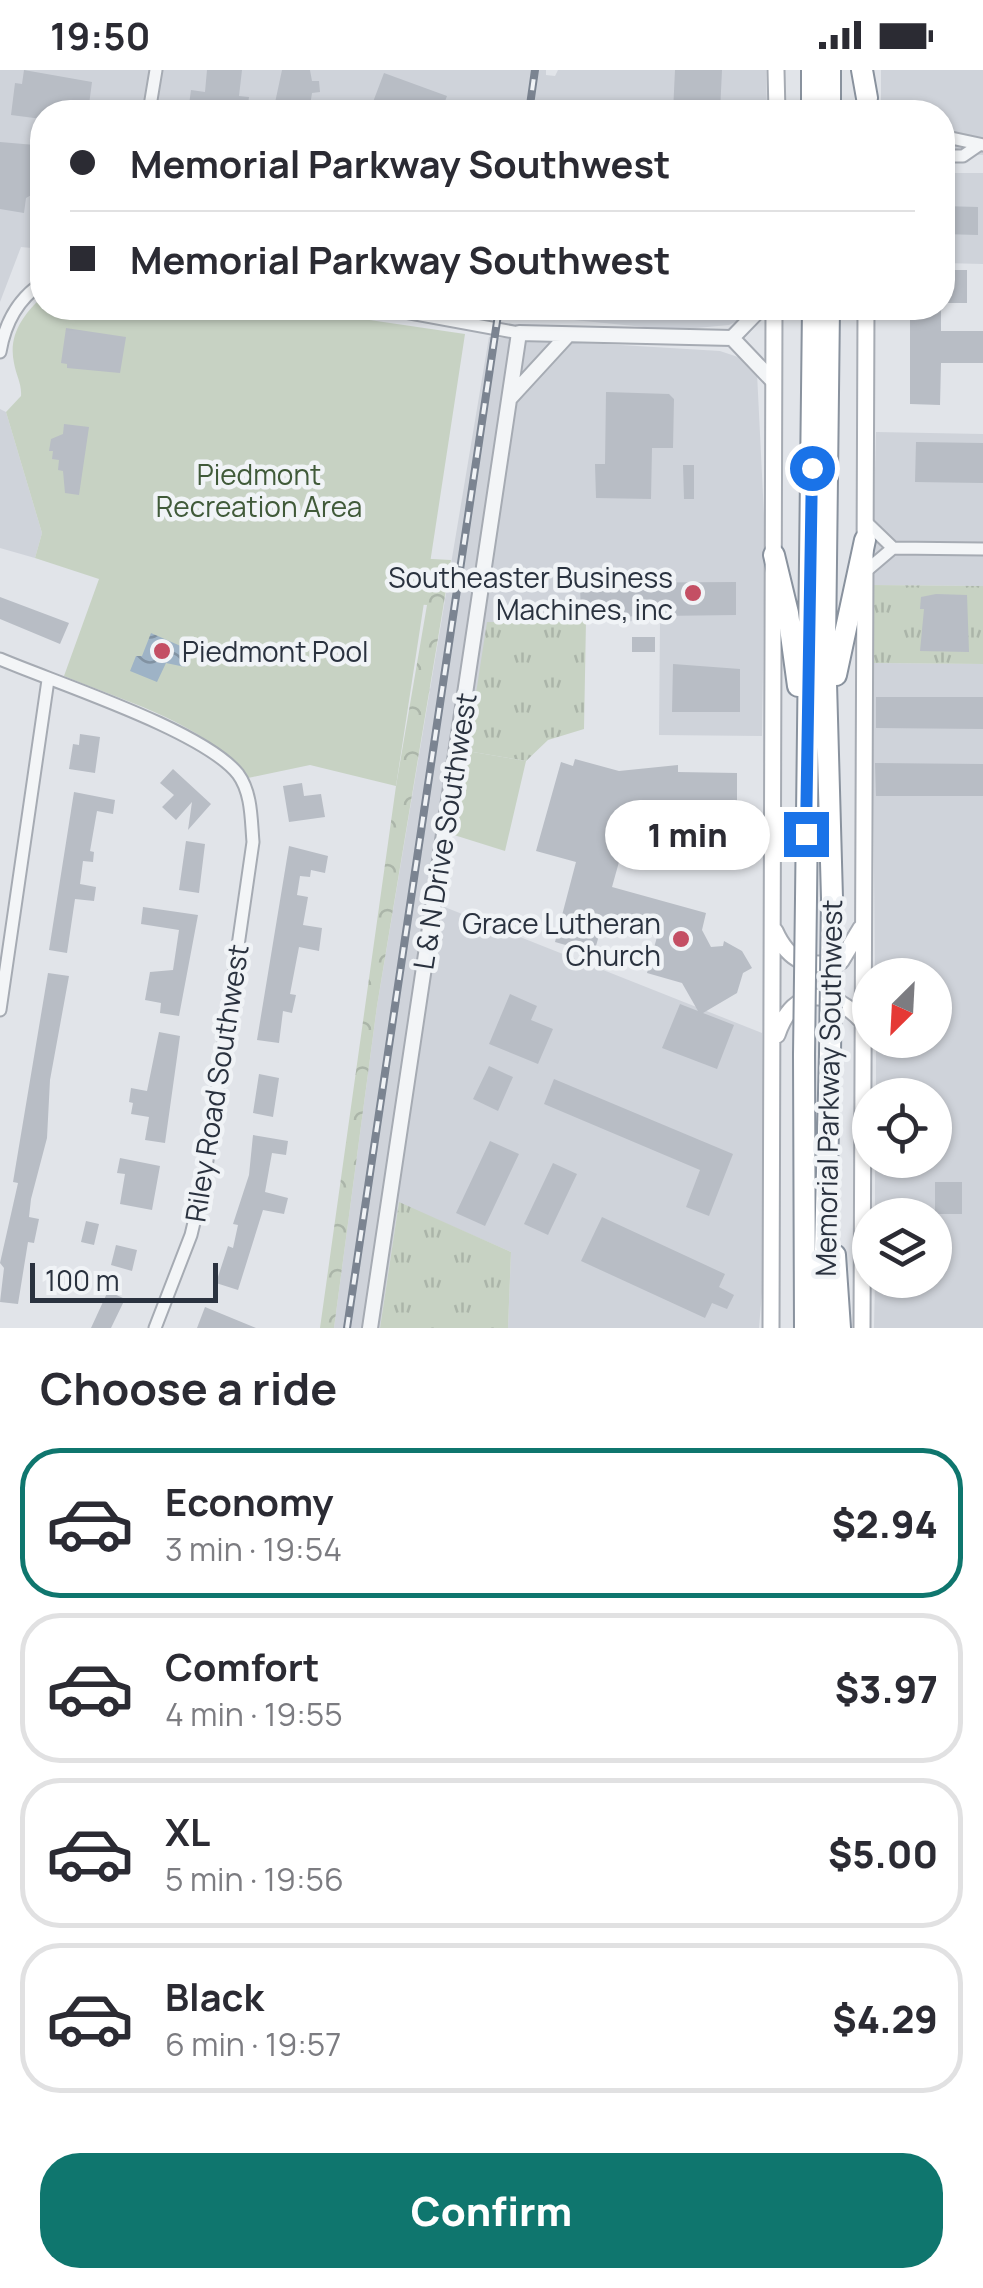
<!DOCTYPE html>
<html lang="en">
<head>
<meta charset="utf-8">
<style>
	body { margin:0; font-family:Manrope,sans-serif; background:#f2f2f3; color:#2b2b33; height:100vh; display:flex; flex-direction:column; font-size:38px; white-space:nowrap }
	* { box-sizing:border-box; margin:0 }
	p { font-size:32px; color:#7c7c81 }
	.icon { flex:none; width:55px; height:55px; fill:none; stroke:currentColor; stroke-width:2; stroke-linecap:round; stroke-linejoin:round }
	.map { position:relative; height:1258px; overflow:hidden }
	.details { display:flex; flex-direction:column; background:#fff; flex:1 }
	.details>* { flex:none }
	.banner { position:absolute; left:30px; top:30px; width:925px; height:220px; border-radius:40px; box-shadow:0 2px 8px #0004; display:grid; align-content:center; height:220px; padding:0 40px; background:#fff }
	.needle { width:65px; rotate:204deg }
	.tools { position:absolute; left:852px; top:888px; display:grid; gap:20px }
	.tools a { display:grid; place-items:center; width:100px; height:100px; border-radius:50%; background:#fff; box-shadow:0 2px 8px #0004; font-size:50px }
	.scale { position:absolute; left:30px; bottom:25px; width:188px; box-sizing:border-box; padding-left:10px; border:5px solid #2a323f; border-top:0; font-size:28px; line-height:35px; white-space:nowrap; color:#2a323f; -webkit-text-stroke:8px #f0f3f6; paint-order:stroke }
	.end { position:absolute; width:45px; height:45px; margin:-22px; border:12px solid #1a73e8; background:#fff; box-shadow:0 0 0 5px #fff }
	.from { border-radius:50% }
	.bubble { position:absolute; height:70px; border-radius:35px; background:#fff; box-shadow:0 2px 8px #0004; font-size:32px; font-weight:800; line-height:70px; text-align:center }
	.banner b { display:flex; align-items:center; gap:35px; height:95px; font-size:38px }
	.banner b+b { border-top:2px solid #e1e1e2 }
	.banner i { width:25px; height:25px; background:#2b2b33 }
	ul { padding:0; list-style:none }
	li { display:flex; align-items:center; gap:30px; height:150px; margin:0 20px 15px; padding:0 20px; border:5px solid #e1e1e2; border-radius:40px }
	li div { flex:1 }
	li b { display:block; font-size:38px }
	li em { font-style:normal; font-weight:800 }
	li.current { border-color:#0f766e }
	li>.icon { width:90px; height:90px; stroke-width:1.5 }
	h2 { padding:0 40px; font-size:45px; line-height:120px }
	.primary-button { display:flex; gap:20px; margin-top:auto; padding:20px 40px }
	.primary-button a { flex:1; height:115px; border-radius:40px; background:#0f766e; color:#fff; font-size:40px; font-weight:800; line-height:115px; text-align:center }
	.status { display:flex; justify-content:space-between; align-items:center; height:70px; padding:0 50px; background:#fff; direction:ltr }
	.status svg { height:28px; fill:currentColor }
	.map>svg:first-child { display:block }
	.built { fill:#cfd3da }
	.grass { fill:url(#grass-tufts) }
	.forest { fill:url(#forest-crowns) }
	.park { fill:#c7d2c3 }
	.water { fill:url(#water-waves) }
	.building { fill:#b8bdc5 }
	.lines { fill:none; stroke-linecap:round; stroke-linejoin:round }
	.minor-casing { stroke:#a6abb3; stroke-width:15 }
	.tertiary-casing { stroke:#a6abb3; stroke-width:18 }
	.secondary-casing { stroke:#a6abb3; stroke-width:19 }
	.motorway-casing { stroke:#89929e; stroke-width:24 }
	.minor { stroke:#f3f5f7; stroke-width:11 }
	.tertiary { stroke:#f3f5f7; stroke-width:14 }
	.secondary { stroke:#fff; stroke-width:15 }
	.motorway { stroke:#fff; stroke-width:20 }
	.rail-casing { stroke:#7b8491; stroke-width:8 }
	.rail { stroke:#f0f3f6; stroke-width:4; stroke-dasharray:11; stroke-linecap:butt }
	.motorway-bridge-casing { stroke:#89929e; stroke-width:24; stroke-linecap:butt }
	.motorway-bridge { stroke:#fff; stroke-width:20 }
	.route { stroke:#1a73e8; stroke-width:12 }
	.poi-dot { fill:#c44f64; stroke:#f0f3f6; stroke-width:4 }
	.labels { text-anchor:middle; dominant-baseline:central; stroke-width:9; stroke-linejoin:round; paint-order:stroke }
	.park-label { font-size:28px; fill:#405a39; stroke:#f0f3f6 }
	.poi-label { font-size:28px; fill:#2a323f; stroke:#f0f3f6; text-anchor:end }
	.street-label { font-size:28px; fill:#2a323f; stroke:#f0f3f6 }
</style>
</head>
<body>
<div class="status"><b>19:50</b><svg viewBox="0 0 49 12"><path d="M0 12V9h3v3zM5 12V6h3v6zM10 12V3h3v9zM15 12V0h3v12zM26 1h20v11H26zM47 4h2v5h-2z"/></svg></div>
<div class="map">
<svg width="983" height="1258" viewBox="0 0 983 1258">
	<defs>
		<pattern id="grass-tufts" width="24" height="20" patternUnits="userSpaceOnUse" patternTransform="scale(2.5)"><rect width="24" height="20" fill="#c7d2c3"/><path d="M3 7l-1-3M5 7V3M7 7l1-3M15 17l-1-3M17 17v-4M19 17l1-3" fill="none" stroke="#abb5a9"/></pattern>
		<pattern id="forest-crowns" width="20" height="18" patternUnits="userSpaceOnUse" patternTransform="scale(2.5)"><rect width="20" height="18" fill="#c7d2c3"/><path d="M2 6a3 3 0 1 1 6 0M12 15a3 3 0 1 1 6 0" fill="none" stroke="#abb5a9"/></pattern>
		<pattern id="water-waves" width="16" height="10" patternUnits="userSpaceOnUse" patternTransform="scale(2.5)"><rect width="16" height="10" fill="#9eb3c6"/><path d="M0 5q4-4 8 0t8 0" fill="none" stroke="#8192a2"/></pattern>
	</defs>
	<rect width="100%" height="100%" fill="#e1e4e9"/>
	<!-- built -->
	<path class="built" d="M0 0H546V5L555 6 558 0H766L767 42H42V179L21 177 0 232Z
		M881 0H983V85L943 83 942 42H881Z
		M943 103H983V194L943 193Z
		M452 238H756L752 244 729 255 675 260Z
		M489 267 720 281 738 287 757 303 765 466 762 666 659 665 660 551 488 552 442 836 762 963 765 1186 759 1258H508L511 1182 399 1133 380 1258H334L377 936Z
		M0 339 6 342 42 463 35 488 0 478Z
		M876 362 983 364V516L872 515Z
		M872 593 983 594V1258H874L875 1210H935V1145H875V1090H935V1025H876V970H935V905H875Z"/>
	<!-- grass -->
	<path class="grass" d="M872 515 983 516V594L872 593Z
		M586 551 584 659 548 670 526 691 467 681 487 552Z
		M399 1132 511 1182 508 1258H380Z"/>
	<!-- forest -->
	<path class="forest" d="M101 471 451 490 377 936 334 1258H320L396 716 427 535 99 509Z"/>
	<!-- park -->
	<path class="park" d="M42 227V238H288L465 264 396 716 310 695 248 708C204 652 128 633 64 606L99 509 35 488 42 463 6 342 21 326C22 314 16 305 14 293 8 265 23 245 42 227Z
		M467 681 526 691 505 781 454 765Z"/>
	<!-- water -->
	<path class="water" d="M151 563 192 581 185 597 166 593 157 612 130 601 136 586H142Z"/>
	<!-- building -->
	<path class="building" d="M24 0 92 12 88 42H42V49L11 45 15 13 22 14Z
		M207 0H242L239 26 249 27 247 42H188L191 20 205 22Z
		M282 0H310L312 11H319L320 22 312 23 309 42H273Z
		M675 0H722L720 42H673Z
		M384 3 447 26 441 42H403L373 32Z
		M0 72 35 75 33 92 39 93 42 119 26 128 24 143 0 139Z
		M942 136 978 137V165L942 164Z
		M942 200H967V233H942Z
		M922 238H941V261H983V293H941L940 335 910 334V242H922Z
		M66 258 126 267 120 303 67 298V294L61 293Z
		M606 322 669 324 674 329 673 378H652L651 429 596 428 595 394H605Z
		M64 354 89 357 79 425 65 423 63 401 58 400 59 390 52 389 53 381H49L51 369 63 364Z
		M916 372 983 373V413L915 412Z
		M683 395H694V429H684Z
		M736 512V545L581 547 580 513Z
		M936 524 967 525 969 582 920 581 924 539H920L921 527Z
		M0 527 69 553 60 574 0 549Z
		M632 567H655V582H632Z
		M673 594 740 599V642H672Z
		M876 627H983V659L876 658Z
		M80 664 100 667 95 703 69 699 73 674 79 675Z
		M575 689 619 701 678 695V702L737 703V744L670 745 663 752H647L634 738 612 817 706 843 702 860 711 877 723 876 724 871 742 881 752 898 743 903 737 923 703 943 734 955 717 999 662 978 680 934 698 941 682 913 647 903 657 867 603 851 594 883 555 872 576 792 536 781 561 692 573 696Z
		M875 693 983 694V726H876Z
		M173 699 211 734 188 760 192 732 176 750 162 737 174 725 160 713Z
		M302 713 304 726 321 724 325 747 289 752 283 716Z
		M74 722 115 730 113 744 97 741 90 781 94 782 93 792 83 791 80 814 96 817 94 831 75 829 67 883 49 880Z
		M186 771 205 774 199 823 179 820Z
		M289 776 328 786 325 803 311 800 310 807 300 806 297 825 308 827 303 855 322 858 319 881 299 877 290 924 296 925 292 943 283 941 279 973 257 970Z
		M143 837 198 845 179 946 160 943 161 933 145 930 150 902 173 900 179 860 141 854Z
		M48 903 69 906 50 1010 47 1068 31 1129 29 1147 39 1149 34 1173 28 1172 18 1234 0 1232 4 1198 0 1193 18 1113 13 1112Z
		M510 924 537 936 531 950 553 959 538 994 489 974Z
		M159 962 180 966 165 1073 145 1070 149 1047 131 1044 133 1033 129 1032 131 1018 147 1021Z
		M489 996 513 1007 498 1041 473 1029Z
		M259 1004 279 1008 273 1047 253 1043Z
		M554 1009 733 1084 709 1146 686 1137 700 1100 544 1034Z
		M253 1065 288 1071 286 1085 272 1083 265 1122 288 1128 284 1144 263 1140 238 1220 216 1213 228 1176 233 1178 238 1155 233 1154 249 1105Z
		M490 1071 519 1084 485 1156 456 1143Z
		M120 1088 160 1096 152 1140 120 1134 125 1104 117 1103Z
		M553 1093 577 1104 548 1165 524 1154Z
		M935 1112H962V1144H935Z
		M602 1147 725 1204 719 1217 734 1225 727 1239 712 1233 705 1248 581 1191Z
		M86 1151 99 1154 94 1175 81 1172Z
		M116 1175 137 1180 132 1201 111 1195Z
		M108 1221 125 1229 111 1258H91Z
		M205 1237 256 1258H197Z"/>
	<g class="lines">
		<defs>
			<path id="minor" d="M149 42 156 0
				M942 66 983 75
				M942 86H963L979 75
				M383 238 519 263
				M0 282C5 253 18 229 42 213
				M866 452 893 478 866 501
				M893 478 983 479
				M0 589C56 613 203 660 238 704 252 723 251 750 253 772L204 1111 191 1165 155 1258
				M0 940 48 610"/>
			<path id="tertiary" d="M732 268 761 238
				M510 328 566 267
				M370 1258 519 263 732 268 774 312"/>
			<path id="secondary" d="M776 0 777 42
				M775 861C789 892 808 899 841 891L861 858
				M777 965C794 915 832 918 864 953
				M771 1258 774 238
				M862 1258 866 238"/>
			<path id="motorway" d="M812 0V42
				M862 0 867 28
				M830 42V0
				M829 238 825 577 832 828
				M774 485 788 543 798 616
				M836 605 865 470
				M806 829 813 238
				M804 985 805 1258
				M835 1185 840 1258
				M823 1258 830 984"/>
		</defs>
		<!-- minor casing -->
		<use href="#minor" class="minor-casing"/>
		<!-- tertiary casing -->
		<use href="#tertiary" class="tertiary-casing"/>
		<!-- secondary casing -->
		<use href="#secondary" class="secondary-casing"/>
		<!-- motorway casing -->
		<use href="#motorway" class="motorway-casing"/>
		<!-- minor -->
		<use href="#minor" class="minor"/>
		<!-- tertiary -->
		<use href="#tertiary" class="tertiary"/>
		<!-- secondary -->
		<use href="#secondary" class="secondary"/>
		<!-- motorway -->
		<use href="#motorway" class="motorway"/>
		<defs>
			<path id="rail" d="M529 42 535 0
				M347 1258 499 238"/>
		</defs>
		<!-- rail casing -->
		<use href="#rail" class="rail-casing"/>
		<!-- rail -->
		<use href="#rail" class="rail"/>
		<defs>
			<path id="motorway-bridge" d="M830 984 832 828
				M804 985 806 829"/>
		</defs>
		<!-- motorway-bridge casing -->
		<use href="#motorway-bridge" class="motorway-bridge-casing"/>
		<!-- motorway-bridge -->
		<use href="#motorway-bridge" class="motorway-bridge"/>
	</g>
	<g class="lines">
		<!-- route -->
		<path class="route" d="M806 764 812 398"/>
	</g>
	<!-- markers -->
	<g class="poi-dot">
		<circle cx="693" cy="523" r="10"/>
		<circle cx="162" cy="581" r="10"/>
		<circle cx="681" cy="869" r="10"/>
	</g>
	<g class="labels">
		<!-- park labels -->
		<g class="park-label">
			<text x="259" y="404">Piedmont<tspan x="259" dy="32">Recreation Area</tspan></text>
		</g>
		<!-- poi labels -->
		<g class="poi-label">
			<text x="673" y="507">Southeaster Business<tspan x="673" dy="32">Machines, inc</tspan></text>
			<text x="182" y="581" text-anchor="start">Piedmont Pool</text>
			<text x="661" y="853">Grace Lutheran<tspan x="661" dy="32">Church</tspan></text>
		</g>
		<!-- street labels -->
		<g class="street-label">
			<text transform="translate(444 761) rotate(-81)">L &amp; N Drive Southwest</text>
			<text transform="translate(216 1013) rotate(-81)">Riley Road Southwest</text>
			<text transform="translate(828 1018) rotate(-89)">Memorial Parkway Southwest</text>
		</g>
	</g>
</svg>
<div class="tools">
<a><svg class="needle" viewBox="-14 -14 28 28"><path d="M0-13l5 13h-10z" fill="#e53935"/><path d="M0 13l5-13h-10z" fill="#7c7c81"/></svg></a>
<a><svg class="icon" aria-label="locate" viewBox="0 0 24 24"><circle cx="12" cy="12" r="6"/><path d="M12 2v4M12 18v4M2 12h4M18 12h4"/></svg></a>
<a><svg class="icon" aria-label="layers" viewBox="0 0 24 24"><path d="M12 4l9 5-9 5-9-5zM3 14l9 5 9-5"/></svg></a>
</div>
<div class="scale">100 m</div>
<i class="end from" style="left:812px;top:398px"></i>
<i class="end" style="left:806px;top:764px"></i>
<div class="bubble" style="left:605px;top:730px;width:165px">1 min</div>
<div class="banner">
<b><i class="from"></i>Memorial Parkway Southwest</b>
<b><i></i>Memorial Parkway Southwest</b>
</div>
</div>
<section class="details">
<h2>Choose a ride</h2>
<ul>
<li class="current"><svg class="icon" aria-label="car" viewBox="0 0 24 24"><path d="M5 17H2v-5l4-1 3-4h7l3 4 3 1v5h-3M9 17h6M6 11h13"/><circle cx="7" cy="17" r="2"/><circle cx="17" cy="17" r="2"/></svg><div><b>Economy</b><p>3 min · 19:54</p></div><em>$2.94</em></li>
<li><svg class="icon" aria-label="car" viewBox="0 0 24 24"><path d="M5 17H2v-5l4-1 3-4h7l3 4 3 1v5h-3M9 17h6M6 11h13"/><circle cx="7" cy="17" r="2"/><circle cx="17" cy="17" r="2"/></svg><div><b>Comfort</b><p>4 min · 19:55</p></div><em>$3.97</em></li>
<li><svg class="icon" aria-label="car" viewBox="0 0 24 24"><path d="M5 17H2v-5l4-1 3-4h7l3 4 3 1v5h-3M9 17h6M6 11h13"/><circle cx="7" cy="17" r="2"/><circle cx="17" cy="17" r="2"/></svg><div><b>XL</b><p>5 min · 19:56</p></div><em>$5.00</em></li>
<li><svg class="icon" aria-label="car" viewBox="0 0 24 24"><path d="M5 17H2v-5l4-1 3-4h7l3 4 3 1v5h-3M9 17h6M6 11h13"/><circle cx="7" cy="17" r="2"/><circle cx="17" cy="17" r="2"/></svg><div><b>Black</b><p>6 min · 19:57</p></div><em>$4.29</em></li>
</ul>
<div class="primary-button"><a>Confirm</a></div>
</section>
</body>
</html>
